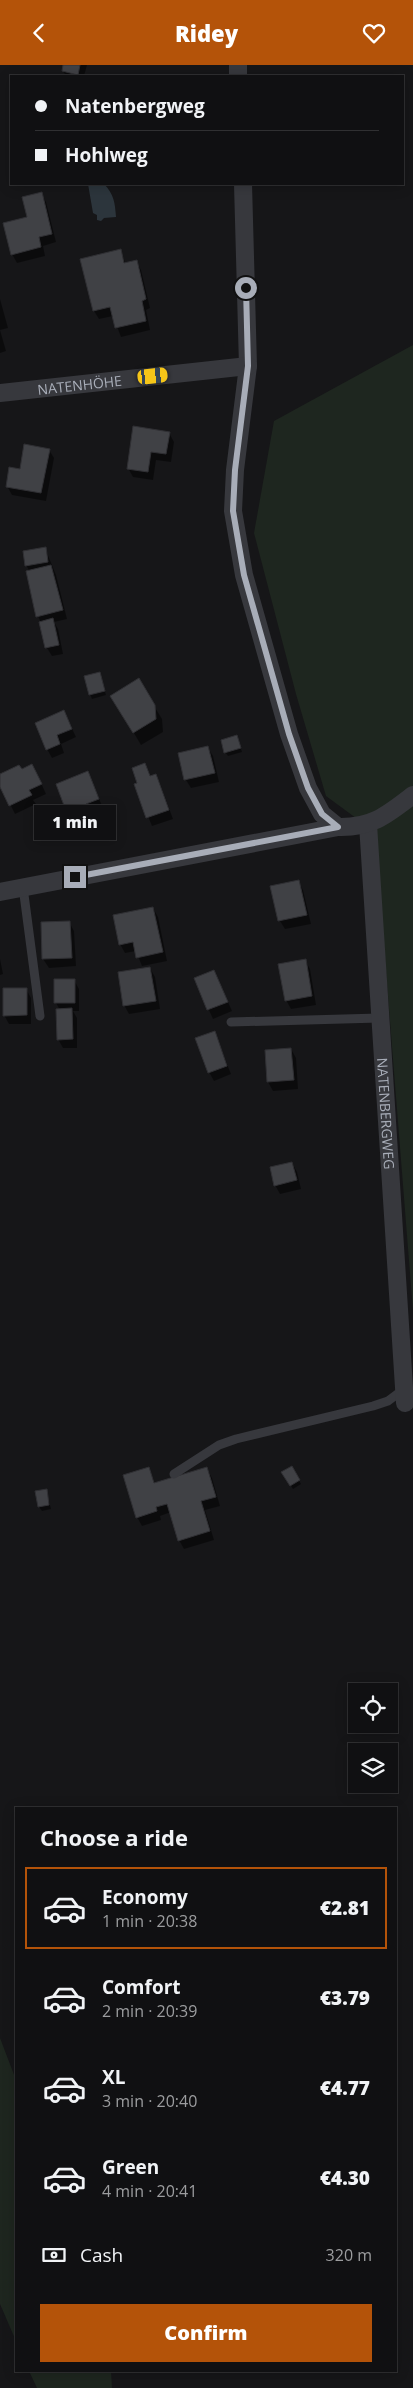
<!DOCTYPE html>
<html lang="en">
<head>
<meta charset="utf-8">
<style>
	body { margin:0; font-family:"Open Sans",sans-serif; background:#1e1e20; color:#f1f3f6; height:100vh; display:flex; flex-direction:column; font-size:19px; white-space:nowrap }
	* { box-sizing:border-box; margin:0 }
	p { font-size:16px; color:#9c9d9f }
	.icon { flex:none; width:28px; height:28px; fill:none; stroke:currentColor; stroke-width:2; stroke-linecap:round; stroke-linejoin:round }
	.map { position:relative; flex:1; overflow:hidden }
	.side { position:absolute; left:15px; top:1742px; width:382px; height:565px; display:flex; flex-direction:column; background:#101012; border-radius:0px; box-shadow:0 2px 12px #0003,0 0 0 1px #303032 }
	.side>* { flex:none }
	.hud { position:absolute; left:10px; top:10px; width:394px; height:110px; border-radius:0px; box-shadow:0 2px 12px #0003,0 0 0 1px #303032; display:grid; align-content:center; height:110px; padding:0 25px; background:#101012 }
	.buttons { position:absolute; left:348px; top:1618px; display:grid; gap:10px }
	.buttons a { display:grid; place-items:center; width:50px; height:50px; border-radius:0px; background:#101012; box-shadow:0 2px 12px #0003,0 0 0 1px #303032; font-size:25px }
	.end { position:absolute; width:22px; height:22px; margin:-11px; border:6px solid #a8adb8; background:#111; box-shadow:0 0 0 2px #111 }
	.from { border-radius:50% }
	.bubble { position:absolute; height:35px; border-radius:0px; background:#101012; box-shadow:0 2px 12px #0003,0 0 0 1px #303032; font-size:16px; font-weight:800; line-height:35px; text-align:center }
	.car { position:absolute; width:15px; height:30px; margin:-15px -8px; border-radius:6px; box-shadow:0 0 4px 1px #0007; background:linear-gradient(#f5c518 24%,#345 0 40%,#f5c518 0 76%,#345 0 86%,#f5c518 0) }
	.hud b { display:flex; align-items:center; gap:18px; height:48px; font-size:19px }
	.hud b+b { border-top:1px solid #303032 }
	.hud i { width:12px; height:12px; background:#f1f3f6 }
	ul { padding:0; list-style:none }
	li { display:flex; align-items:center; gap:15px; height:82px; margin:0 10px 8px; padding:0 15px; border:2px solid transparent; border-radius:0px }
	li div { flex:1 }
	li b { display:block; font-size:19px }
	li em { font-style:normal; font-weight:800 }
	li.active { border-color:#b45309 }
	li>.icon { width:45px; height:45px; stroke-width:1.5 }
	h2 { padding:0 25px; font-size:22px; line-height:60px }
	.pay { display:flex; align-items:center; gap:12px; height:55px; padding:0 25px; font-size:19px }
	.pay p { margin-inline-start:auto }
	.primary-button { display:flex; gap:10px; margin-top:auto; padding:10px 25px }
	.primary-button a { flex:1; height:58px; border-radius:0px; background:#b45309; color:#fff; font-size:20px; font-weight:800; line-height:58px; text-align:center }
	header { display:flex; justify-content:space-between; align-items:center; height:65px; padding:0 25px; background:#b45309; color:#fff; font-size:22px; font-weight:800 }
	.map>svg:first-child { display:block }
	.green { fill:#1e261f }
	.water { fill:#2c353c }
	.shadow { fill:#0007 }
	.building { fill:#404145; stroke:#303034 }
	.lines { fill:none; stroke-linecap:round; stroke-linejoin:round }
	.service { stroke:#37383d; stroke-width:9 }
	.minor { stroke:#37383d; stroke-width:18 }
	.route { stroke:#a8adb8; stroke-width:6 }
	.labels { text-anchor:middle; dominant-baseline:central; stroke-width:5; stroke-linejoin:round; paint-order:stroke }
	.street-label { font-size:14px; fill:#a8adb8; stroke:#111113 }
</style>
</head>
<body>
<header><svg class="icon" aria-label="back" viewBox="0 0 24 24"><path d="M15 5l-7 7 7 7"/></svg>Ridey<svg class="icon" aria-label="heart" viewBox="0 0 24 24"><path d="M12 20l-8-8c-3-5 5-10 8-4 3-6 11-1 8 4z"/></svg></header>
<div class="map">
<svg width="413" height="2323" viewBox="0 0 413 2323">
	<rect width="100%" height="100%" fill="#161618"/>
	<!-- green -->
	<path class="green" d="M413 280V1246L375 767 326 731 296 629 254 468 274 356Z
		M0 1973 16 2015V2276L0 2239Z
		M29 2306H111L112 2323H37Z"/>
	<!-- water -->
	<path class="water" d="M88 119H104C114 129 115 138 116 152L104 153 101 156 97 155V150L93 148Z"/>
	<!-- shadow -->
	<path class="shadow" d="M64 0H87L84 11H66L63 6Z
		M41 129 46 137 56 177 43 181 45 191 17 198 12 189Z
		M120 186 126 199 136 196 141 205 150 243 146 245 150 265 121 272 113 251 99 254 94 246Z
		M0 234 8 263 0 265 6 286 0 288Z
		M169 368 174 377 171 397 156 395 153 415 133 412 128 403Z
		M49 385 54 393 46 436 12 430 7 421 21 406Z
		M45 483 56 510 67 554 54 557 58 564 63 589 52 591 47 583 41 558 38 551 30 507 26 500Z
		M99 608 106 630 92 634 90 629Z
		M138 615 162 654 163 667 141 680 112 631Z
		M64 647 76 672 61 679 64 688 52 693 47 684Z
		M237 672 242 687 228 691 225 687Z
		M208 683 213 691 219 717 191 723 186 715Z
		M145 699 151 712 155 711 160 719 173 754 152 761 135 720 139 718Z
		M21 706 37 709 46 729 33 735 36 739 15 749 0 719V710Z
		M88 708 103 743 90 748 95 763 78 770 73 761Z
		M298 816 303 825 311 859 285 864 280 856Z
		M153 843 158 852 167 896 142 901 136 886 125 888 120 879Z
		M69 857 74 866 76 901 49 903 43 894 42 858Z
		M0 894 3 909 0 910Z
		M305 895 310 904 316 940 291 944 286 935Z
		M150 903 155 912 160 944 129 949 124 940Z
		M214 906 232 946 213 954 195 914Z
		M74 915 79 924V946H73L77 953V983H63L58 974 60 945 56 938Z
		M26 924 31 933V959H9L4 950Z
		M214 967 231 1009 214 1016 209 1007Z
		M291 984 296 993 298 1024 273 1026 268 1017 266 986Z
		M292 1098 297 1107 301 1124 280 1129 275 1120Z
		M291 1402 301 1419 293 1424 283 1408Z
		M148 1404 155 1419 207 1404 212 1413 220 1441 205 1445 214 1475 184 1484 179 1475 171 1447 160 1451 161 1455 142 1461 137 1452Z
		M46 1425 51 1444 42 1446 39 1442Z"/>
	<!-- building -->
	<path class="building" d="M63 0H80L78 10 62 6Z
		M42 127 52 169 39 172 41 182 11 190 3 158 27 152 22 132Z
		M121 184 124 198 137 195 146 234 142 236 146 256 115 263 110 242 93 246 80 194Z
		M133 361 170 367 166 389 151 387 148 407 127 404Z
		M24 379 50 384 41 428 6 422 9 402 20 404Z
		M46 482 48 497 25 501 23 486Z
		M51 500 63 545 36 552 26 506Z
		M53 553 59 580 45 583 39 557Z
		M100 607 105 626 89 630 84 611Z
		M139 613 155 640 156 654 133 668 110 631Z
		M64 645 72 664 57 670 60 679 46 685 35 658Z
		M237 670 241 683 224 688 221 675Z
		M208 681 215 708 184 715 178 688Z
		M145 698 150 711 156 709 169 745 146 753 134 719 137 718 132 703Z
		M32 699 42 719 29 725 32 730 9 741 0 722V709L19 700 22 704Z
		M88 706 99 734 86 739 91 754 72 762 56 719Z
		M299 815 307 850 278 856 270 821Z
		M153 842 163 887 136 893 133 877 119 880 113 850Z
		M70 856 72 893 42 894 41 857Z
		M306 894 312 931 285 936 278 899Z
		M150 902 156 936 123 941 118 907Z
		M214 905 228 937 207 945 194 913Z
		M54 914H75V938H54Z
		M3 923H27V950L3 951Z
		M72 943 73 974 57 975 56 944Z
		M215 966 227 1001 208 1008 195 973Z
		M291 983 294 1015 267 1017 265 985Z
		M292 1097 297 1115 274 1121 270 1102Z
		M292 1401 300 1415 290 1421 281 1407Z
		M149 1402 154 1418 207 1402 216 1432 201 1436 210 1466 178 1476 167 1439 156 1442 157 1446 136 1453 123 1410Z
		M47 1424 49 1440 38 1442 35 1426Z"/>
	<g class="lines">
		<!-- service -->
		<path class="service" d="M23 822 40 951
			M231 957 379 953
			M174 1409 219 1380 236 1374 373 1341 388 1336 404 1324"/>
		<!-- minor -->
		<g class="minor">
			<path d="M238 0V11"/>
			<path d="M243 119 248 301 235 405 233 446 244 510 289 669 308 723 322 749 338 762"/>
			<path id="s1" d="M0 328 248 301"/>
			<path id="s2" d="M368 759 405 1338"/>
			<path d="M0 827 338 762C372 763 387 750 413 730"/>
		</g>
	</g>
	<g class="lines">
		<!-- route -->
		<path class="route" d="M75 812 338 762 322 749 308 723 289 669 244 510 233 446 235 405 248 301 246 223"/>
	</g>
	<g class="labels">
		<!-- street labels -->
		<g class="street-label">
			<text stroke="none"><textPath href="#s1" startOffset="80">NATENHÖHE</textPath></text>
			<text stroke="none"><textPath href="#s2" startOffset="290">NATENBERGWEG</textPath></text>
		</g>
	</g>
</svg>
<div class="buttons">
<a><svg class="icon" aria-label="locate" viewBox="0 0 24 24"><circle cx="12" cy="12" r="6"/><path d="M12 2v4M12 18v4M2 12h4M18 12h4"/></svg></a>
<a><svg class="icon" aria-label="layers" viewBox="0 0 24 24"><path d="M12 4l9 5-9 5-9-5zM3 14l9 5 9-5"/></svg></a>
</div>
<i class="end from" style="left:246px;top:223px"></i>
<i class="end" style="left:75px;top:812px"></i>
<div class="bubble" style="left:34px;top:740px;width:82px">1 min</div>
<i class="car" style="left:153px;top:311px;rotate:84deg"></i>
<div class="hud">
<b><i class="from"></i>Natenbergweg</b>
<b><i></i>Hohlweg</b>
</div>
<section class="side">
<h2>Choose a ride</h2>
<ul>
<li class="active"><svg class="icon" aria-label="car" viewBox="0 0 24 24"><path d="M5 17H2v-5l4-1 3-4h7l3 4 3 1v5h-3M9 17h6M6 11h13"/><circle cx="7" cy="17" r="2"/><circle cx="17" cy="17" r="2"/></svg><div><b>Economy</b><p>1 min · 20:38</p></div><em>€2.81</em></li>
<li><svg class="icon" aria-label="car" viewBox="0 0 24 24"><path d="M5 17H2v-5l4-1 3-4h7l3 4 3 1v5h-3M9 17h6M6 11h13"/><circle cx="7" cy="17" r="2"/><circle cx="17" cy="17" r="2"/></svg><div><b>Comfort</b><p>2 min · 20:39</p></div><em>€3.79</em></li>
<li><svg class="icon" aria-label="car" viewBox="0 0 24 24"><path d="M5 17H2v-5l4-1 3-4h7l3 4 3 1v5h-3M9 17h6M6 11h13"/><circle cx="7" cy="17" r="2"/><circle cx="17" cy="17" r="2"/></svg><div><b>XL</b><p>3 min · 20:40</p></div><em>€4.77</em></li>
<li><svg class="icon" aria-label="car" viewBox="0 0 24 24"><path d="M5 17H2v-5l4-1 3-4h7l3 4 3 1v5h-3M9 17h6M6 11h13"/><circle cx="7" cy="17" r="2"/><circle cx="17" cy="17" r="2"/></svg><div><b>Green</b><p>4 min · 20:41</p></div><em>€4.30</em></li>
</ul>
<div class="pay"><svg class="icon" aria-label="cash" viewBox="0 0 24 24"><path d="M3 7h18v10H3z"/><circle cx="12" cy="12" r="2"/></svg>Cash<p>320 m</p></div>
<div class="primary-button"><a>Confirm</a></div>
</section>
</div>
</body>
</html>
